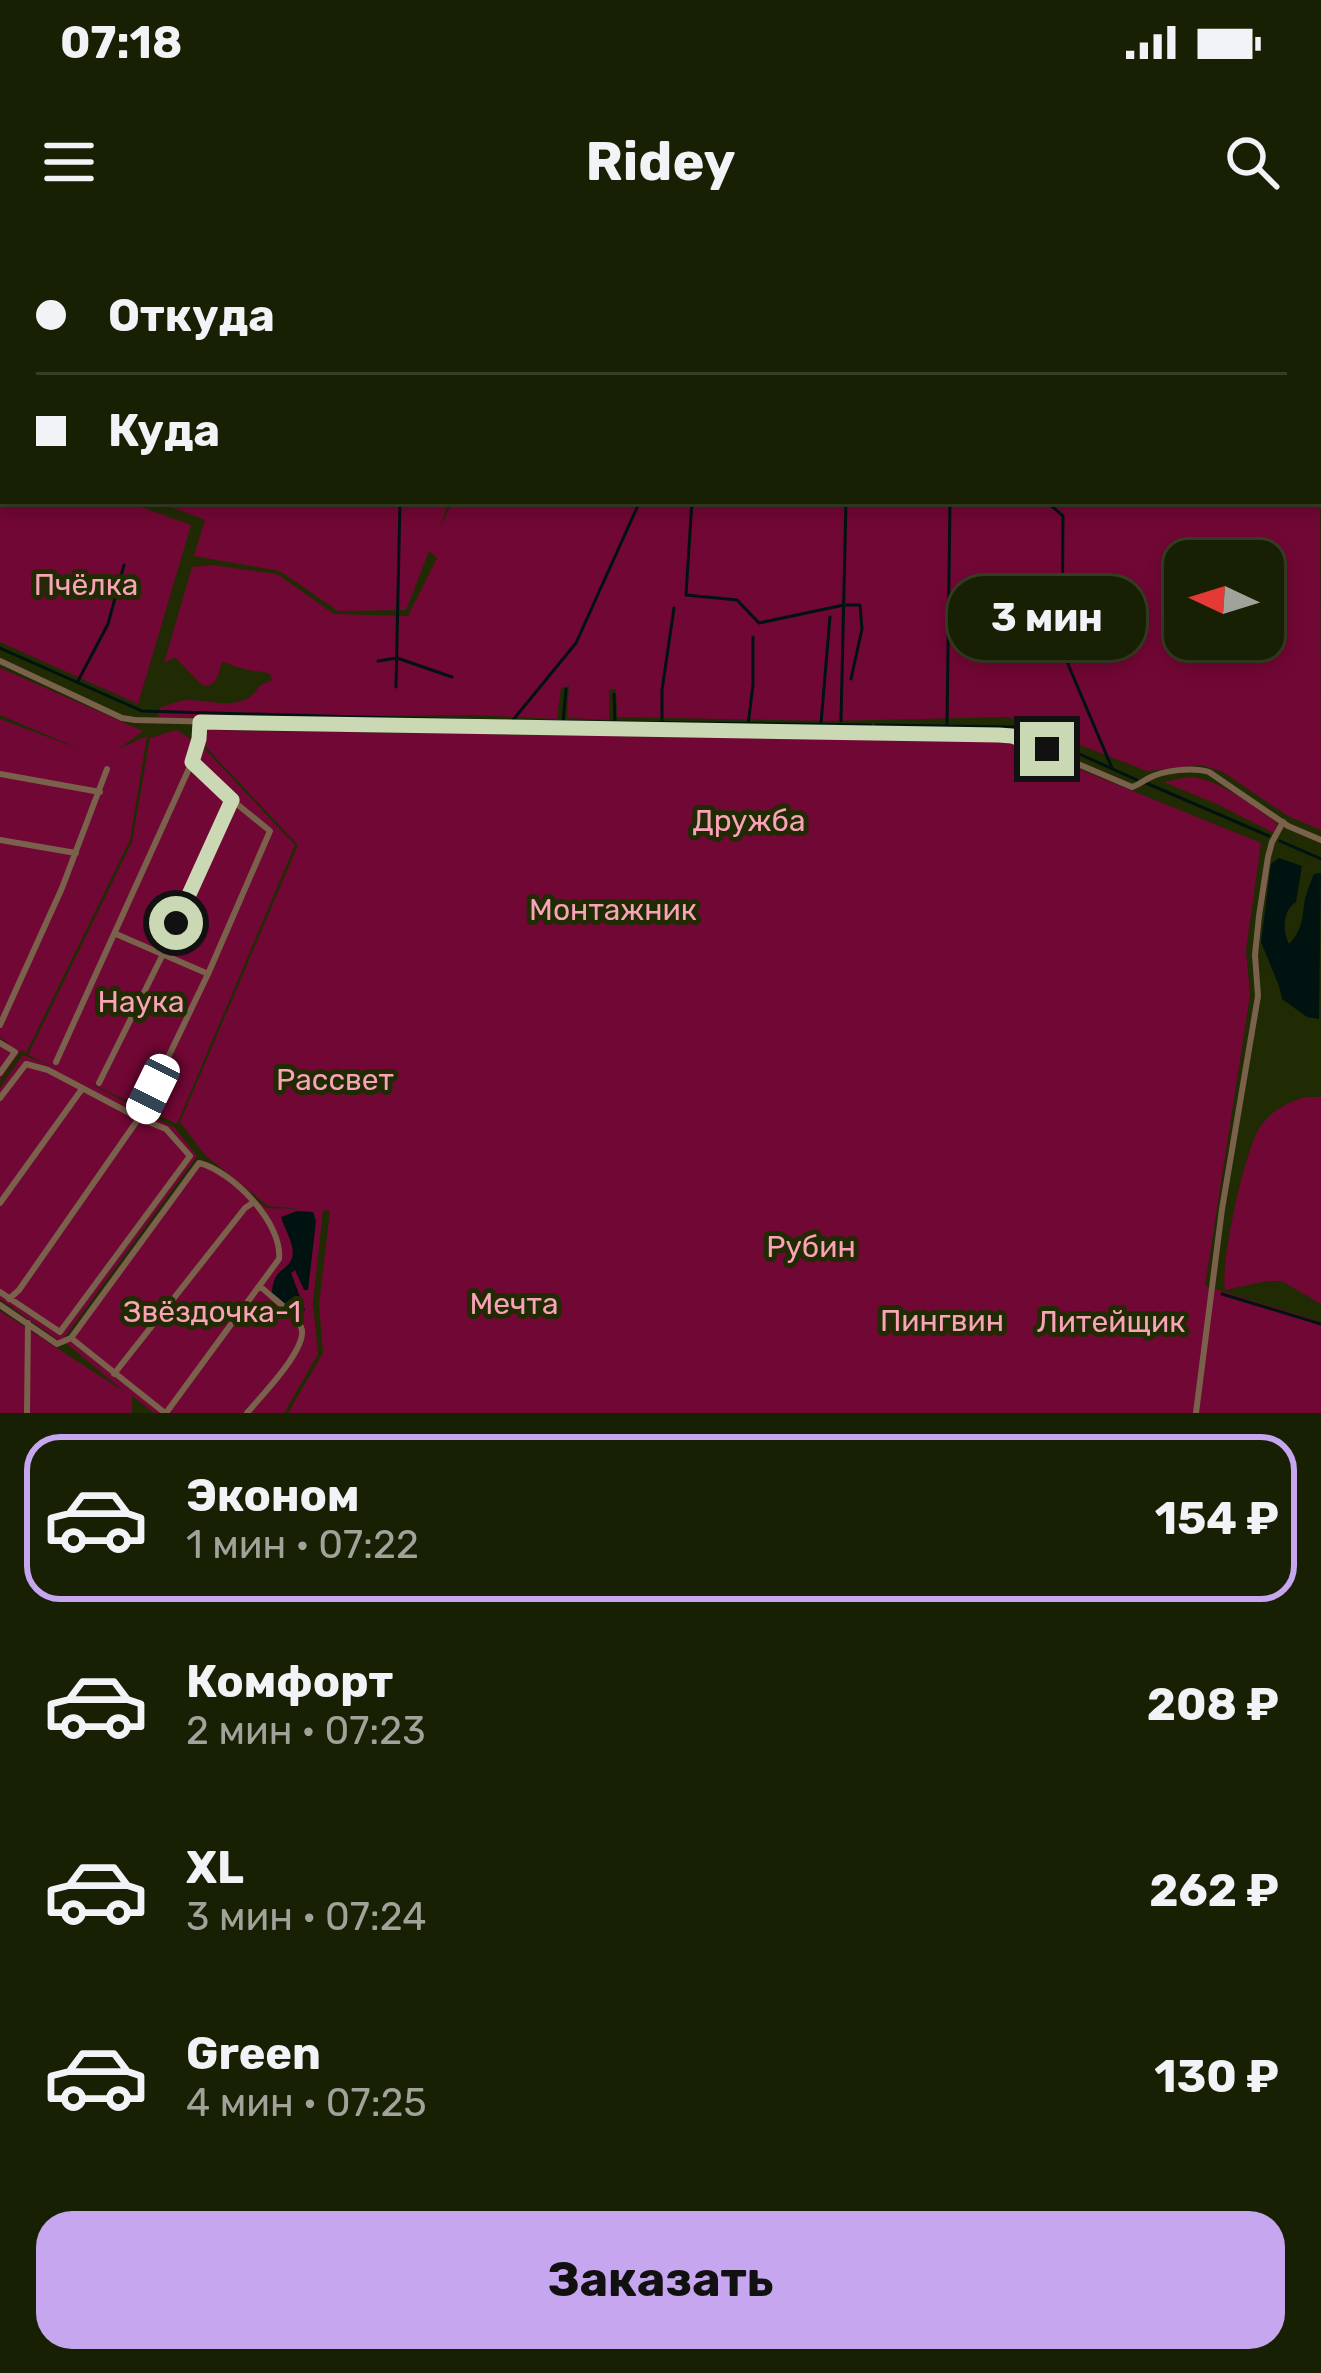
<!DOCTYPE html>
<html lang="ru">
<head>
<meta charset="utf-8">
<style>
	body { margin:0; font-family:Rubik,sans-serif; background:#21280d; color:#f1f3f6; height:100vh; display:flex; flex-direction:column; font-size:45px; white-space:nowrap }
	* { box-sizing:border-box; margin:0 }
	p { font-size:39px; color:#9fa39a }
	.icon { flex:none; width:66px; height:66px; fill:none; stroke:currentColor; stroke-width:2; stroke-linecap:round; stroke-linejoin:round }
	.map { position:relative; height:1173px; overflow:hidden }
	.drawer { display:flex; flex-direction:column; background:#182003; flex:1 }
	.drawer>* { flex:none }
	.top-card { position:absolute; left:0px; top:0px; width:1323px; height:264px; box-shadow:0 6px 18px #0003,0 0 0 3px #363e25; display:grid; align-content:center; height:264px; padding:0 36px; background:#182003 }
	.needle { width:78px; rotate:274deg }
	.buttons { position:absolute; left:1164px; top:300px; display:grid; gap:24px }
	.buttons a { display:grid; place-items:center; width:120px; height:120px; border-radius:24px; background:#182003; box-shadow:0 6px 18px #0003,0 0 0 3px #363e25; font-size:60px }
	.end { position:absolute; width:54px; height:54px; margin:-27px; border:15px solid #cad8b3; background:#111; box-shadow:0 0 0 6px #111 }
	.from { border-radius:50% }
	.bubble { position:absolute; height:84px; border-radius:36px; background:#182003; box-shadow:0 6px 18px #0003,0 0 0 3px #363e25; font-size:39px; font-weight:700; line-height:84px; text-align:center }
	.car { position:absolute; width:36px; height:72px; margin:-36px -18px; border-radius:15px; box-shadow:0 0 9px 3px #0007; background:linear-gradient(#fff 24%,#345 0 40%,#fff 0 76%,#345 0 86%,#fff 0) }
	.top-card b { display:flex; align-items:center; gap:42px; height:114px; font-size:45px }
	.top-card b+b { border-top:3px solid #363e25 }
	.top-card i { width:30px; height:30px; background:#f1f3f6 }
	ul { padding:21px 0 0; list-style:none }
	li { display:flex; align-items:center; gap:36px; height:168px; margin:0 24px 18px; padding:0 12px; border:6px solid transparent; border-radius:36px }
	li div { flex:1 }
	li b { display:block; font-size:45px }
	li em { font-style:normal; font-weight:700 }
	li.on { border-color:#c7a6f0 }
	li>.icon { width:108px; height:108px; stroke-width:1.5 }
	.primary-button { display:flex; gap:24px; margin-top:auto; padding:24px 36px }
	.primary-button a { flex:1; height:138px; border-radius:36px; background:#c7a6f0; color:#111; font-size:48px; font-weight:700; line-height:138px; text-align:center }
	.status { display:flex; justify-content:space-between; align-items:center; height:84px; padding:0 60px; background:#182003; direction:ltr }
	.status svg { height:33px; fill:currentColor }
	header { display:flex; justify-content:space-between; align-items:center; height:156px; padding:0 36px; background:#182003; font-size:54px; font-weight:700 }
	.map>svg:first-child { display:block }
	.green { fill:#710734; fill-rule:evenodd }
	.water { fill:#001311 }
	.lines { fill:none; stroke-linecap:round; stroke-linejoin:round }
	.stream { stroke:#001311; stroke-width:3 }
	.minor { stroke:#79614b; stroke-width:6 }
	.route { stroke:#cad8b3; stroke-width:15 }
	.labels { text-anchor:middle; dominant-baseline:central; stroke-width:10; stroke-linejoin:round; paint-order:stroke }
	.park-label { font-size:30px; fill:#faa2b7; stroke:#202b04 }
</style>
</head>
<body>
<div class="status"><b>07:18</b><svg viewBox="0 0 49 12"><path d="M0 12V9h3v3zM5 12V6h3v6zM10 12V3h3v9zM15 12V0h3v12zM26 1h20v11H26zM47 4h2v5h-2z"/></svg></div>
<header><svg class="icon" aria-label="menu" viewBox="0 0 24 24"><path d="M4 6h16M4 12h16M4 18h16"/></svg>Ridey<svg class="icon" aria-label="search" viewBox="0 0 24 24"><circle cx="10" cy="10" r="6"/><path d="M15 15l6 6"/></svg></header>
<div class="map">
<svg width="1321" height="1173" viewBox="0 0 1321 1173">
	<rect width="100%" height="100%" fill="#202b04"/>
	<!-- green -->
	<path class="green" d="M322 0H1051L1055 3H323Z
		M1320 207 1321 590 1288 576 1223 532 1202 525 1147 531 1008 477 828 481 617 477 616 449 609 450V480L567 478 569 446 561 448 557 479 473 475 162 478 157 475 160 468C169 464 178 461 188 460 213 460 245 473 259 446L272 440 270 434C263 431 257 432 249 430 240 429 232 424 222 422 218 434 218 446 203 446L175 417 164 423 192 327 212 325 277 334 334 374 408 376 437 318 429 311 406 370 338 371 280 331 194 316 205 280 155 261H449L440 287 453 261H1320ZM1185 321H1263V399H1185Z
		M0 214 3 216V261H125L191 285 138 464 0 402Z
		M0 428 143 491 119 509 147 496 130 600 26 813 21 810 0 840V800L10 804 0 798V479L82 510 0 475Z
		M176 490 201 505 295 605 177 884 83 840 175 888 197 916 61 1102 0 1059V848L23 815 58 829 28 815 132 602 150 498Z
		M207 490 1012 502 1261 603 1246 710 1250 755 1205 1046 1321 1082V1173H288L323 1113 319 1064 330 971 323 970 313 1063 318 1114 284 1173H154L132 1156V1173H0V1071L126 1153 66 1103 200 920 210 923 266 968 302 969 268 966 205 915 180 882 298 605 201 502Z
		M1188 537C1219 538 1250 565 1275 581L1277 584 1274 593 1219 565 1164 542Z
		M1306 857H1321V1064L1282 1041H1267L1225 1050C1220 1024 1245 909 1260 887 1271 871 1288 862 1306 857Z"/>
	<!-- water -->
	<path class="water" d="M1279 618 1302 626 1296 662C1283 670 1282 690 1289 704 1301 692 1302 681 1304 665 1305 655 1310 644 1314 634L1321 633 1319 779 1307 777 1282 759 1279 746 1261 702 1271 624Z
		M297 971 313 972 316 981 308 1050H304L295 1030 291 1033 305 1070 299 1075H295L272 1053C273 1028 287 1032 292 1018 296 1006 284 988 281 977Z"/>
	<g class="lines">
		<!-- stream -->
		<path class="stream" d="M692 261 686 355 737 360 759 383 844 365H860L862 389 851 439
			M1046 261 1063 276 1062 410 1112 528
			M0 408 142 471 502 481
			M378 421 397 418 452 437
			M78 441 108 384 124 325
			M396 447 400 261
			M614 454 615 482
			M513 480 576 403 640 261
			M512 481 871 485
			M841 481 846 261
			M563 483 566 449
			M821 483 830 377
			M662 485V450L674 368
			M748 485 753 445V397
			M876 485 1018 487 1028 492
			M947 486 950 261
			M1035 494 1137 540
			M1146 543 1269 596
			M1280 601 1321 619
			M1222 1054 1321 1084"/>
		<!-- minor -->
		<path class="minor" d="M8 0 17 3
			M1068 0 1072 3
			M173 3 174 0
			M1320 193 1321 194
			M0 421 122 478 135 480 475 488 1012 496 1132 547C1138 545 1143 541 1149 538 1164 530 1193 527 1209 532L1288 586 1321 600
			M0 534 100 552
			M0 600 76 613
			M116 694 206 733
			M0 785 62 648 107 529
			M0 803 15 812 0 833
			M56 822 192 522
			M99 843 163 714 232 560
			M0 858 26 824 48 830 139 878 166 889 190 916 60 1092 0 1052
			M0 963 82 849
			M9 1059 19 1050 139 878 208 734 270 591 232 560 192 522 199 499 200 482
			M0 1065 57 1104 71 1098 199 923C232 931 283 983 279 1019L166 1173
			M71 1098 165 1173
			M114 1134 245 968 254 962
			M27 1173 28 1083
			M247 1173C260 1157 310 1107 301 1087 294 1072 272 1058 260 1046
			M1196 1173 1222 969 1258 756 1255 715 1259 676 1268 617 1272 602 1283 582"/>
	</g>
	<g class="lines">
		<!-- route -->
		<path class="route" d="M176 683 232 560 192 522 199 499 200 482 999 495 1012 496 1047 509"/>
	</g>
	<g class="labels">
		<!-- park labels -->
		<g class="park-label">
			<text x="86" y="345">Пчёлка</text>
			<text x="749" y="581">Дружба</text>
			<text x="613" y="670">Монтажник</text>
			<text x="141" y="762">Наука</text>
			<text x="335" y="840">Рассвет</text>
			<text x="811" y="1007">Рубин</text>
			<text x="514" y="1064">Мечта</text>
			<text x="212" y="1072">Звёздочка-1</text>
			<text x="942" y="1081">Пингвин</text>
			<text x="1111" y="1082">Литейщик</text>
		</g>
	</g>
</svg>
<div class="buttons">
<a><svg class="needle" viewBox="-14 -14 28 28"><path d="M0-13l5 13h-10z" fill="#e53935"/><path d="M0 13l5-13h-10z" fill="#9fa39a"/></svg></a>
</div>
<i class="end from" style="left:176px;top:683px"></i>
<i class="end" style="left:1047px;top:509px"></i>
<div class="bubble" style="left:948px;top:336px;width:198px">3 мин</div>
<i class="car" style="left:153px;top:849px;rotate:206deg"></i>
<div class="top-card">
<b><i class="from"></i>Откуда</b>
<b><i></i>Куда</b>
</div>
</div>
<section class="drawer">
<ul>
<li class="on"><svg class="icon" aria-label="car" viewBox="0 0 24 24"><path d="M5 17H2v-5l4-1 3-4h7l3 4 3 1v5h-3M9 17h6M6 11h13"/><circle cx="7" cy="17" r="2"/><circle cx="17" cy="17" r="2"/></svg><div><b>Эконом</b><p>1 мин · 07:22</p></div><em>154 ₽</em></li>
<li><svg class="icon" aria-label="car" viewBox="0 0 24 24"><path d="M5 17H2v-5l4-1 3-4h7l3 4 3 1v5h-3M9 17h6M6 11h13"/><circle cx="7" cy="17" r="2"/><circle cx="17" cy="17" r="2"/></svg><div><b>Комфорт</b><p>2 мин · 07:23</p></div><em>208 ₽</em></li>
<li><svg class="icon" aria-label="car" viewBox="0 0 24 24"><path d="M5 17H2v-5l4-1 3-4h7l3 4 3 1v5h-3M9 17h6M6 11h13"/><circle cx="7" cy="17" r="2"/><circle cx="17" cy="17" r="2"/></svg><div><b>XL</b><p>3 мин · 07:24</p></div><em>262 ₽</em></li>
<li><svg class="icon" aria-label="car" viewBox="0 0 24 24"><path d="M5 17H2v-5l4-1 3-4h7l3 4 3 1v5h-3M9 17h6M6 11h13"/><circle cx="7" cy="17" r="2"/><circle cx="17" cy="17" r="2"/></svg><div><b>Green</b><p>4 мин · 07:25</p></div><em>130 ₽</em></li>
</ul>
<div class="primary-button"><a>Заказать</a></div>
</section>
</body>
</html>
